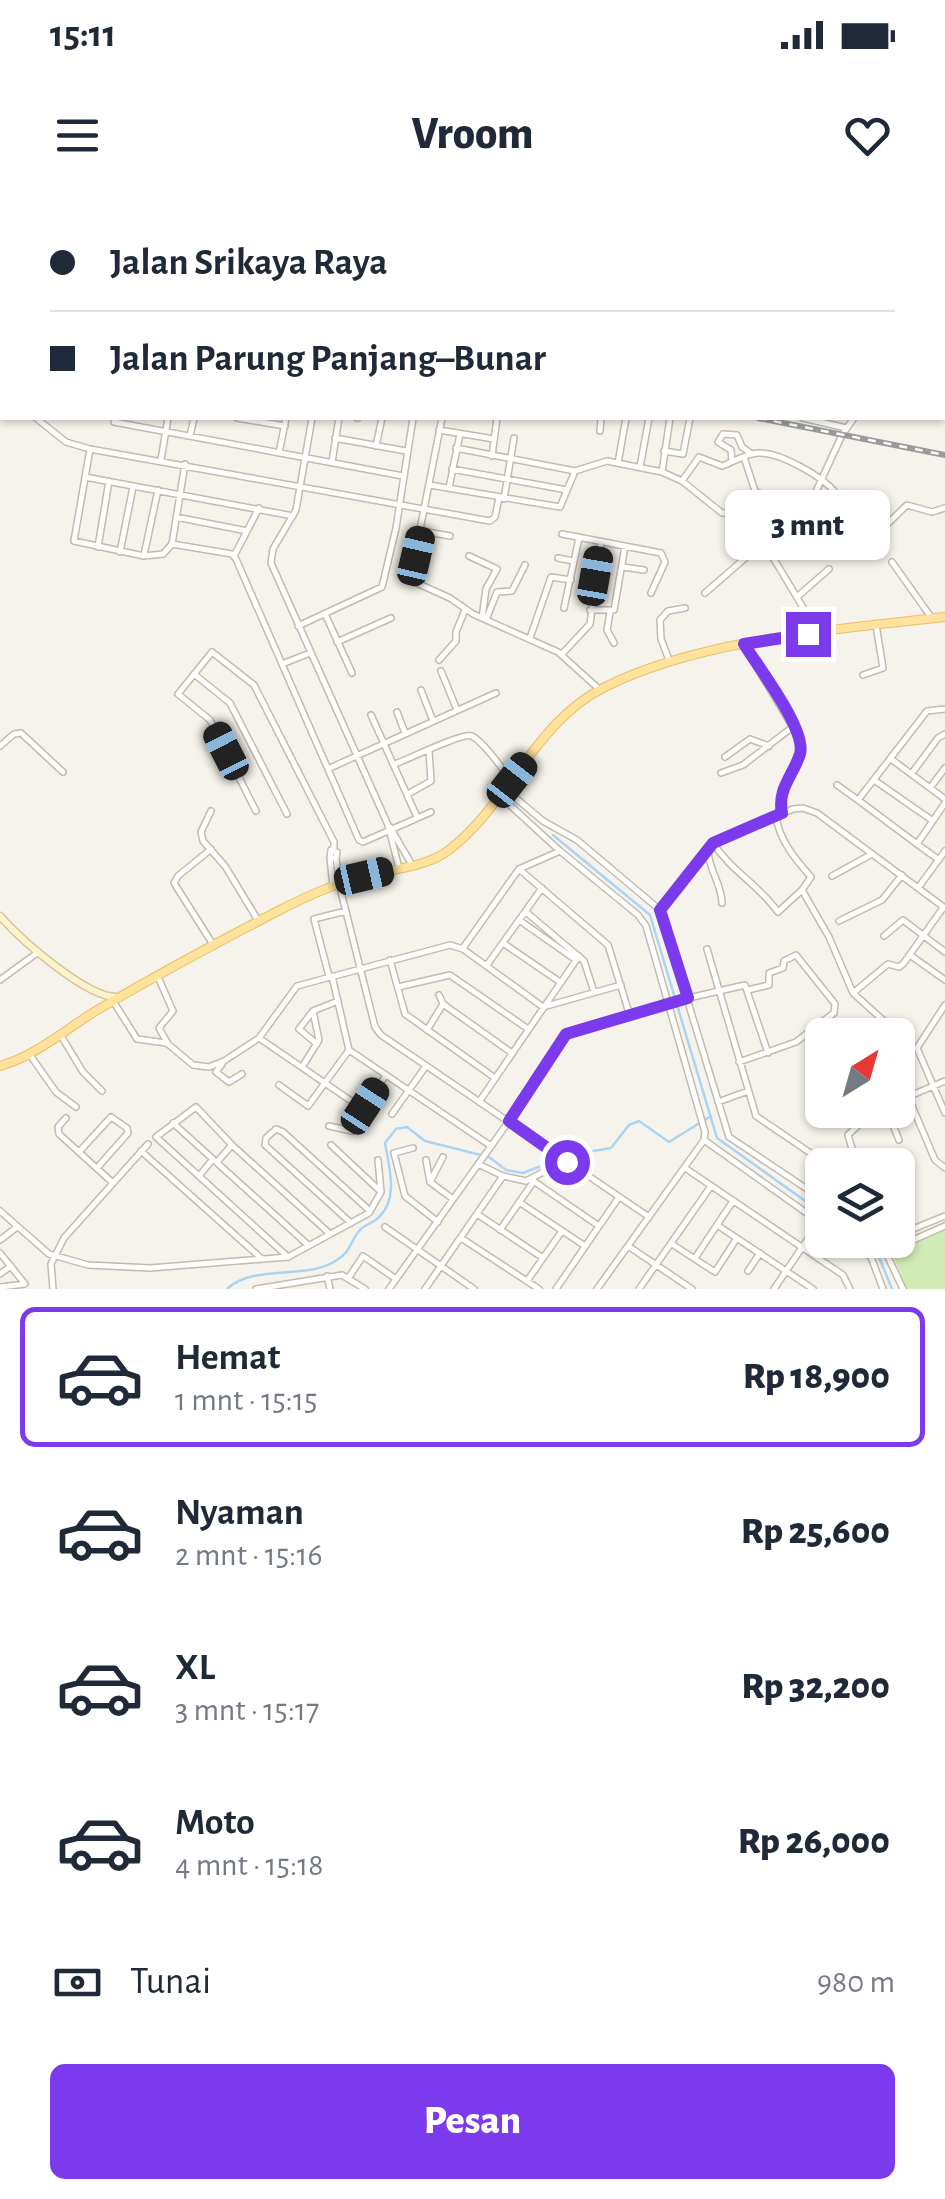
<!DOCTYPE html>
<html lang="id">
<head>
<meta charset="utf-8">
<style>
	body { margin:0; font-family:"Alegreya Sans",sans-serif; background:#f6f6f7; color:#1f2937; height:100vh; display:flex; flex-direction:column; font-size:38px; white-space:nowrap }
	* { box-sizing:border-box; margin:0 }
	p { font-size:32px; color:#747a83 }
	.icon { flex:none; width:55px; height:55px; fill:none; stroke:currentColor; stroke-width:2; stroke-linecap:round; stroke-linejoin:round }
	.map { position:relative; height:1089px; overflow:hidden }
	.details { display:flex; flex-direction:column; background:#fff; flex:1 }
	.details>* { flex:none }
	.hud { position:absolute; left:0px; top:0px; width:945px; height:220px; box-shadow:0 2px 8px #0004; display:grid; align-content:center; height:220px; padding:0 50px; background:#fff }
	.needle { width:65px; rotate:37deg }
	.buttons { position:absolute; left:805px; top:818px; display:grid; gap:20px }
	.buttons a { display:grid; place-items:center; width:110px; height:110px; border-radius:15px; background:#fff; box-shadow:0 2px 8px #0004; font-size:50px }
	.end { position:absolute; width:45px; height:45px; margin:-22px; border:12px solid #7c3aed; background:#fff; box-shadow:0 0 0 5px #fff }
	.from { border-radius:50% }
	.bubble { position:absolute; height:70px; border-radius:15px; background:#fff; box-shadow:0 2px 8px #0004; font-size:32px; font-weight:800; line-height:70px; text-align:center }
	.car { position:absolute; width:30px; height:60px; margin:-30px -15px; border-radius:12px; box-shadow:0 0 8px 2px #0007; background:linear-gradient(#222 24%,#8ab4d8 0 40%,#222 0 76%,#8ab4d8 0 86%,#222 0) }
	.hud b { display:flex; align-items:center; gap:35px; height:95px; font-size:38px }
	.hud b+b { border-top:2px solid #e0e1e3 }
	.hud i { width:25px; height:25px; background:#1f2937 }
	ul { padding:18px 0 0; list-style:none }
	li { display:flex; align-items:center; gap:30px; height:140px; margin:0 20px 15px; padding:0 30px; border:5px solid transparent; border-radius:15px }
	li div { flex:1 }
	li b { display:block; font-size:38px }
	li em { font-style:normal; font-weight:800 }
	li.on { border-color:#7c3aed }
	li>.icon { width:90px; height:90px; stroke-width:1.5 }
	.pay { display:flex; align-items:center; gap:25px; height:110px; padding:0 50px; font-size:38px }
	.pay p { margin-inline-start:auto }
	.primary-button { display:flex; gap:20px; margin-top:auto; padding:20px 50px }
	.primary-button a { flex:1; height:115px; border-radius:15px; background:#7c3aed; color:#fff; font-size:40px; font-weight:800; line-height:115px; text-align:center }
	.status { display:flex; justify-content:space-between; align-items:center; height:70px; padding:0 50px; background:#fff; direction:ltr }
	.status svg { height:28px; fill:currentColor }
	header { display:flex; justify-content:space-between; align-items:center; height:130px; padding:0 50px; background:#fff; font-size:45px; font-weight:800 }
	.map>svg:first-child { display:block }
	.green { fill:#d2eab5 }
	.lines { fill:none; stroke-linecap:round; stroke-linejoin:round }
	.stream { stroke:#a9d4f2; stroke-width:2.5 }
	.minor-casing { stroke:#c2bbae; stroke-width:8 }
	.secondary-casing { stroke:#d6c79b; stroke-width:9 }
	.primary-casing { stroke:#e6c16a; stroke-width:10 }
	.minor { stroke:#fff; stroke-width:5 }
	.secondary { stroke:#fff3cd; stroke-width:6 }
	.primary { stroke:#ffe39c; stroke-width:8 }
	.rail-casing { stroke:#9a9a9a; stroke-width:6 }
	.rail { stroke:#fff; stroke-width:2.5; stroke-dasharray:8; stroke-linecap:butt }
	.route { stroke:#7c3aed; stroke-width:12 }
</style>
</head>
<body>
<div class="status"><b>15:11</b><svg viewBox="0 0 49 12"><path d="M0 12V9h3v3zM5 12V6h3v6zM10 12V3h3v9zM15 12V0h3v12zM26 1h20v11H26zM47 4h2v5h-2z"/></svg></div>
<header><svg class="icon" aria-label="menu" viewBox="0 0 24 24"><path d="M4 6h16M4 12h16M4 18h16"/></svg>Vroom<svg class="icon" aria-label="heart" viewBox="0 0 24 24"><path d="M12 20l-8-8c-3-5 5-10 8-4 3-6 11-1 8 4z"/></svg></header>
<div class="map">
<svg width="945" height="1089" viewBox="0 0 945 1089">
	<rect width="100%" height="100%" fill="#f6f3ec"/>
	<!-- green -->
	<path class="green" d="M945 1029V1089H907L892 1053Z"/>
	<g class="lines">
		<!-- stream -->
		<path class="stream" d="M553 635 650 715 717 938 822 1013
			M862 1040 876 1050 892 1089
			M227 1089C255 1063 306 1081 337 1060 351 1052 350 1041 360 1030 365 1024 374 1023 379 1017 399 998 389 967 385 943L396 929 407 927 425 941 489 957 506 970 523 973 570 955 611 948 629 925 639 921 669 942 711 916"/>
		<defs>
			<path id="minor" d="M50 0 53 2
				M211 0 217 2
				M263 0 269 2
				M316 0 321 2
				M335 0 336 2
				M371 0 374 2
				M414 0 417 2
				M554 0 558 2
				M673 0 677 2
				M809 0 812 2
				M43 2 44 0
				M69 2 71 0
				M238 2 239 0
				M342 2 346 0
				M443 2 445 0
				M534 2 535 0
				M563 2 564 0
				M588 2 589 0
				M614 2 615 0
				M640 2 641 0
				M665 2 667 0
				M832 2 833 0
				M0 50H2
				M0 73 2 74
				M942 143 945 141
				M942 169 945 172
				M942 190 945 188
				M0 198H2
				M942 206 945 208
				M36 218 66 242 90 249 490 321 495 317 499 298
				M237 218 285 226
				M312 218 296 310 273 349 271 363 388 625 399 668
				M357 218H358
				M442 218 410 380 450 398 473 414 558 452 599 489
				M803 218 846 228
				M114 222 403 276
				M439 230 494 239
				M600 231 601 218
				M190 236 194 218
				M335 238 406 251
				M376 246 382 218
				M456 248 575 271
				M90 249 74 341 144 356 163 354 172 344 185 264
				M664 251 683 254 690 218
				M279 253 286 218
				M492 256 497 218
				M744 257 755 291 802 316
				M161 260 168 218
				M732 261 731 250 718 242 723 234 737 235 742 247 752 254
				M332 262 339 218
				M618 263 626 218
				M640 267 649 218
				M452 269 567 290
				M662 272 670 218
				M85 277 293 316
				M682 281 699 257 722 266C733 262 747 253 759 253 781 253 822 276 836 293 848 307 857 323 872 334H877L907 305 932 312 945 308
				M430 285 560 307 575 271 607 261 662 272 682 281 722 313 749 312 764 321 769 351 804 409 808 434
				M449 288 460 234
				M504 299 514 238
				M176 317 247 331
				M422 331 450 336
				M562 334 661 353 665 362 651 393
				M172 344 232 354 236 359 359 640 363 642 431 612
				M98 347 109 281
				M120 352 133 287
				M144 355 158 290
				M234 356 259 308
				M469 356 497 369 486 389 482 418
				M773 357 813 298 842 235 854 218
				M558 358 573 361
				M892 362 931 417
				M623 367 644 370
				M705 393 766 340
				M797 397 829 369
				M564 408 579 338
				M590 410H614L625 346
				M610 412 607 430 614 443
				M326 416 352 473
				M486 420 497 392 512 391 525 365
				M298 426 382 387 396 328 413 218
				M530 438 551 377 571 380
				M337 442 391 418
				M743 444 801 541C800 567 777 585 782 613
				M562 454 590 424 601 342
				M439 460 456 441V432L465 410
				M669 460 661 439 660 420 668 411 685 408
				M282 464 310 453
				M441 471 457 510
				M194 474 230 503 287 614
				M863 475 883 468 876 425
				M421 490 433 521
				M397 512 405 533
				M371 515 417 617
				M0 546 14 534 21 533 63 572
				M725 557 750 539 769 546
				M891 559 945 599
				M395 564C409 559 463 532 472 536 486 544 500 567 511 579
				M330 568 496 493
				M721 573 743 565 794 526
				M912 573 938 538 945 534
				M874 580 933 621
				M837 585 858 600
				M930 588 945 568
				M505 589 543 621 577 640 660 710 729 937 822 999
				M408 594 431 581 429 551
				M500 596 560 651 638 715 646 726 705 932 704 940
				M211 611 201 632 203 641 225 666 259 722
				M256 611 210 520 178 494 212 452 254 485 334 642V650
				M776 615C778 639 796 660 811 677L802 690 829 737 853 793 884 821
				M390 627 412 665
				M713 643C732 672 757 683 778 712L802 690
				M917 644 858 600 927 511 945 509
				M211 649 178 676 174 683 214 746
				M708 650C708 669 722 684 722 703
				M330 658 331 650 337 652 336 658H330L333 686
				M336 658 339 684 375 827 381 835 649 1017
				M939 660 917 644 945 603
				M519 669 608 745 630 816
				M832 676 872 654
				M918 688 945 651
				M660 710 708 647 717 641 793 609 803 608 817 613 945 708
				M526 712 584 761 594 792
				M519 720 576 760
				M839 721 882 700 902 675
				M884 736 903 720 945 752
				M503 743 560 782
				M463 748 519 669 560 651
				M707 749 756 916 828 965
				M910 755 945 780
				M390 760 405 814 495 878
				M487 765 542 688
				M329 776 314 719 346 711
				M158 777 173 811 159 828 168 844 193 865 209 867 224 861 259 838 297 786 450 745 463 749 543 807 621 785
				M0 780 37 753
				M398 787 450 775 528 829
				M748 790 769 785V773L783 768 784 761 796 755 835 804 834 813 822 822
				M853 793 888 764 899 767 903 764 943 708
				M113 801 137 839 166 843
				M443 804 512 853
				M945 805 917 848 945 913
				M427 830 443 804 439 795
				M60 834 83 872 102 891
				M862 835V834
				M259 838 360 907 365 906 386 875
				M317 844 299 829 313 811 338 801
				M349 850 491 946
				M30 855 56 892 76 907
				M739 862 796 842 822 822 835 835
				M222 864 216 872 229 882 242 874
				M302 867 319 840 313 811
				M901 880 935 960 945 968
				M279 885 308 906 349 850 332 776
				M898 901 945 881
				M479 902 579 756
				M718 902 748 891
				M887 910 899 940
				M392 914 426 866
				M66 918 58 927 59 934 113 983
				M173 923 308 1045
				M329 926 352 931 358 906
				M704 940 822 1024
				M331 945 379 990
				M413 948 394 953 405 996 438 1022
				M141 951 262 1059
				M79 952 111 917 127 928 128 933 97 968
				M443 957 430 982 453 999
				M426 960 430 982
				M217 962 232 945
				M478 964 503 976 526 981 547 970 568 965
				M857 965 848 935 868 916 867 910
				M685 968 843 1075 850 1089
				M199 976 213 959
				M532 980 599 1026
				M519 1002 585 1046
				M898 1003 904 999
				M0 1011 49 1054 88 1065 150 1068 288 1057 369 1013 381 992 378 960
				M477 1014 543 1058
				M351 1023 265 945 266 938 276 929 283 932 370 1011
				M717 1025 813 1089
				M385 1027 474 1089
				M500 1030 534 981
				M898 1035 945 1016
				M461 1038 539 1089
				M0 1040 17 1027
				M847 1040 871 1057 883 1089
				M880 1040 903 1089
				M672 1044 715 1072 737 1038
				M628 1046 692 1089
				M888 1051 945 1026
				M0 1053 25 1084 0 1087
				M288 1057 156 937 196 907 232 945 329 1033
				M695 1058 733 1001
				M748 1071 760 1053
				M0 1074 11 1066
				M327 1076 330 1089
				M349 1077 363 1056 396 1079
				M527 1081 562 1031
				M53 1089 51 1064 64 1038 148 944
				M256 1089 342 1075 365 1089
				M389 1089 509 921 566 834 667 803 745 785 768 853
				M425 1089 503 976
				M556 1089 619 997
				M597 1089 704 940
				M639 1089 711 986
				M774 1089 822 1018"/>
			<path id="secondary" d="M0 716C20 739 86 797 116 797"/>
			<path id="primary" d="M0 866C36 856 67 828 99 809 157 775 218 742 278 711 305 697 333 684 362 677 389 669 426 668 449 650 509 604 535 521 605 487 700 439 839 429 945 417"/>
		</defs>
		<!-- minor casing -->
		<use href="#minor" class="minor-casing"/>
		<!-- secondary casing -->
		<use href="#secondary" class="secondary-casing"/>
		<!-- primary casing -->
		<use href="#primary" class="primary-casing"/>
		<!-- minor -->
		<use href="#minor" class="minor"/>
		<!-- secondary -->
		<use href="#secondary" class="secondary"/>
		<!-- primary -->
		<use href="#primary" class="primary"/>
		<defs>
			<path id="rail" d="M0 67H2
				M758 218 945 255"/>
		</defs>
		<!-- rail casing -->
		<use href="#rail" class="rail-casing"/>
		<!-- rail -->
		<use href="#rail" class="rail"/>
	</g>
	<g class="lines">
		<!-- route -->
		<path class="route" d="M567 962 509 921 566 834 688 798 660 710 713 643 782 613C777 589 793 576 800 554 807 530 758 467 744 444L808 434"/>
	</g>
</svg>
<div class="buttons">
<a><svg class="needle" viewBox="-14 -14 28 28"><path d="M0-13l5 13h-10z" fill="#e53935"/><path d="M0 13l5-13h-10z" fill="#747a83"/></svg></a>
<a><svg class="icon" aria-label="layers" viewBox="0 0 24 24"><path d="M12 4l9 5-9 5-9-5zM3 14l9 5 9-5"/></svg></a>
</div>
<i class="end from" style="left:567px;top:962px"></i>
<i class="end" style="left:808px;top:434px"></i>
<div class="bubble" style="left:725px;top:290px;width:165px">3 mnt</div>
<i class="car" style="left:416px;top:356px;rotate:13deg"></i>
<i class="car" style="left:595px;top:376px;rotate:10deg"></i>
<i class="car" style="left:226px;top:551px;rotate:333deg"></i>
<i class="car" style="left:512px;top:580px;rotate:38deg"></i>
<i class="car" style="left:364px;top:676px;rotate:77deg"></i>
<i class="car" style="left:365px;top:906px;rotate:33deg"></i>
<div class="hud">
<b><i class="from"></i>Jalan Srikaya Raya</b>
<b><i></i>Jalan Parung Panjang–Bunar</b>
</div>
</div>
<section class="details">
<ul>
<li class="on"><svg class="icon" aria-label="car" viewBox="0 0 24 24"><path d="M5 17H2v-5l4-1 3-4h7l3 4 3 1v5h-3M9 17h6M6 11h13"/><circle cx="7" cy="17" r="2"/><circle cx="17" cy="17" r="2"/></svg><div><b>Hemat</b><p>1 mnt · 15:15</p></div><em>Rp 18,900</em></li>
<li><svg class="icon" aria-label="car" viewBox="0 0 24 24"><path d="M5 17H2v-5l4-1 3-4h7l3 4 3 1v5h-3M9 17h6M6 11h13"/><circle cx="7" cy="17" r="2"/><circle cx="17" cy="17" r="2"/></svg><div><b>Nyaman</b><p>2 mnt · 15:16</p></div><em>Rp 25,600</em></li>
<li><svg class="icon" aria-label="car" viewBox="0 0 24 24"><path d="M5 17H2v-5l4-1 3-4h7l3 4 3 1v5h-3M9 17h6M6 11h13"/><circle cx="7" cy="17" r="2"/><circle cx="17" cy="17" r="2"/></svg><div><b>XL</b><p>3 mnt · 15:17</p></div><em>Rp 32,200</em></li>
<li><svg class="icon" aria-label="car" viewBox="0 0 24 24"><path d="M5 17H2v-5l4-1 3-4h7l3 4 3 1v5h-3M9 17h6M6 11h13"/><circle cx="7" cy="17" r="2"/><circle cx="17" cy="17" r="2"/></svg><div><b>Moto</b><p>4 mnt · 15:18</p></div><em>Rp 26,000</em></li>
</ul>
<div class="pay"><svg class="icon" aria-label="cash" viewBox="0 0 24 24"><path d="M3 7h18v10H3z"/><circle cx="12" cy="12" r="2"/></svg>Tunai<p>980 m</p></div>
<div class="primary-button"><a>Pesan</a></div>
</section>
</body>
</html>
